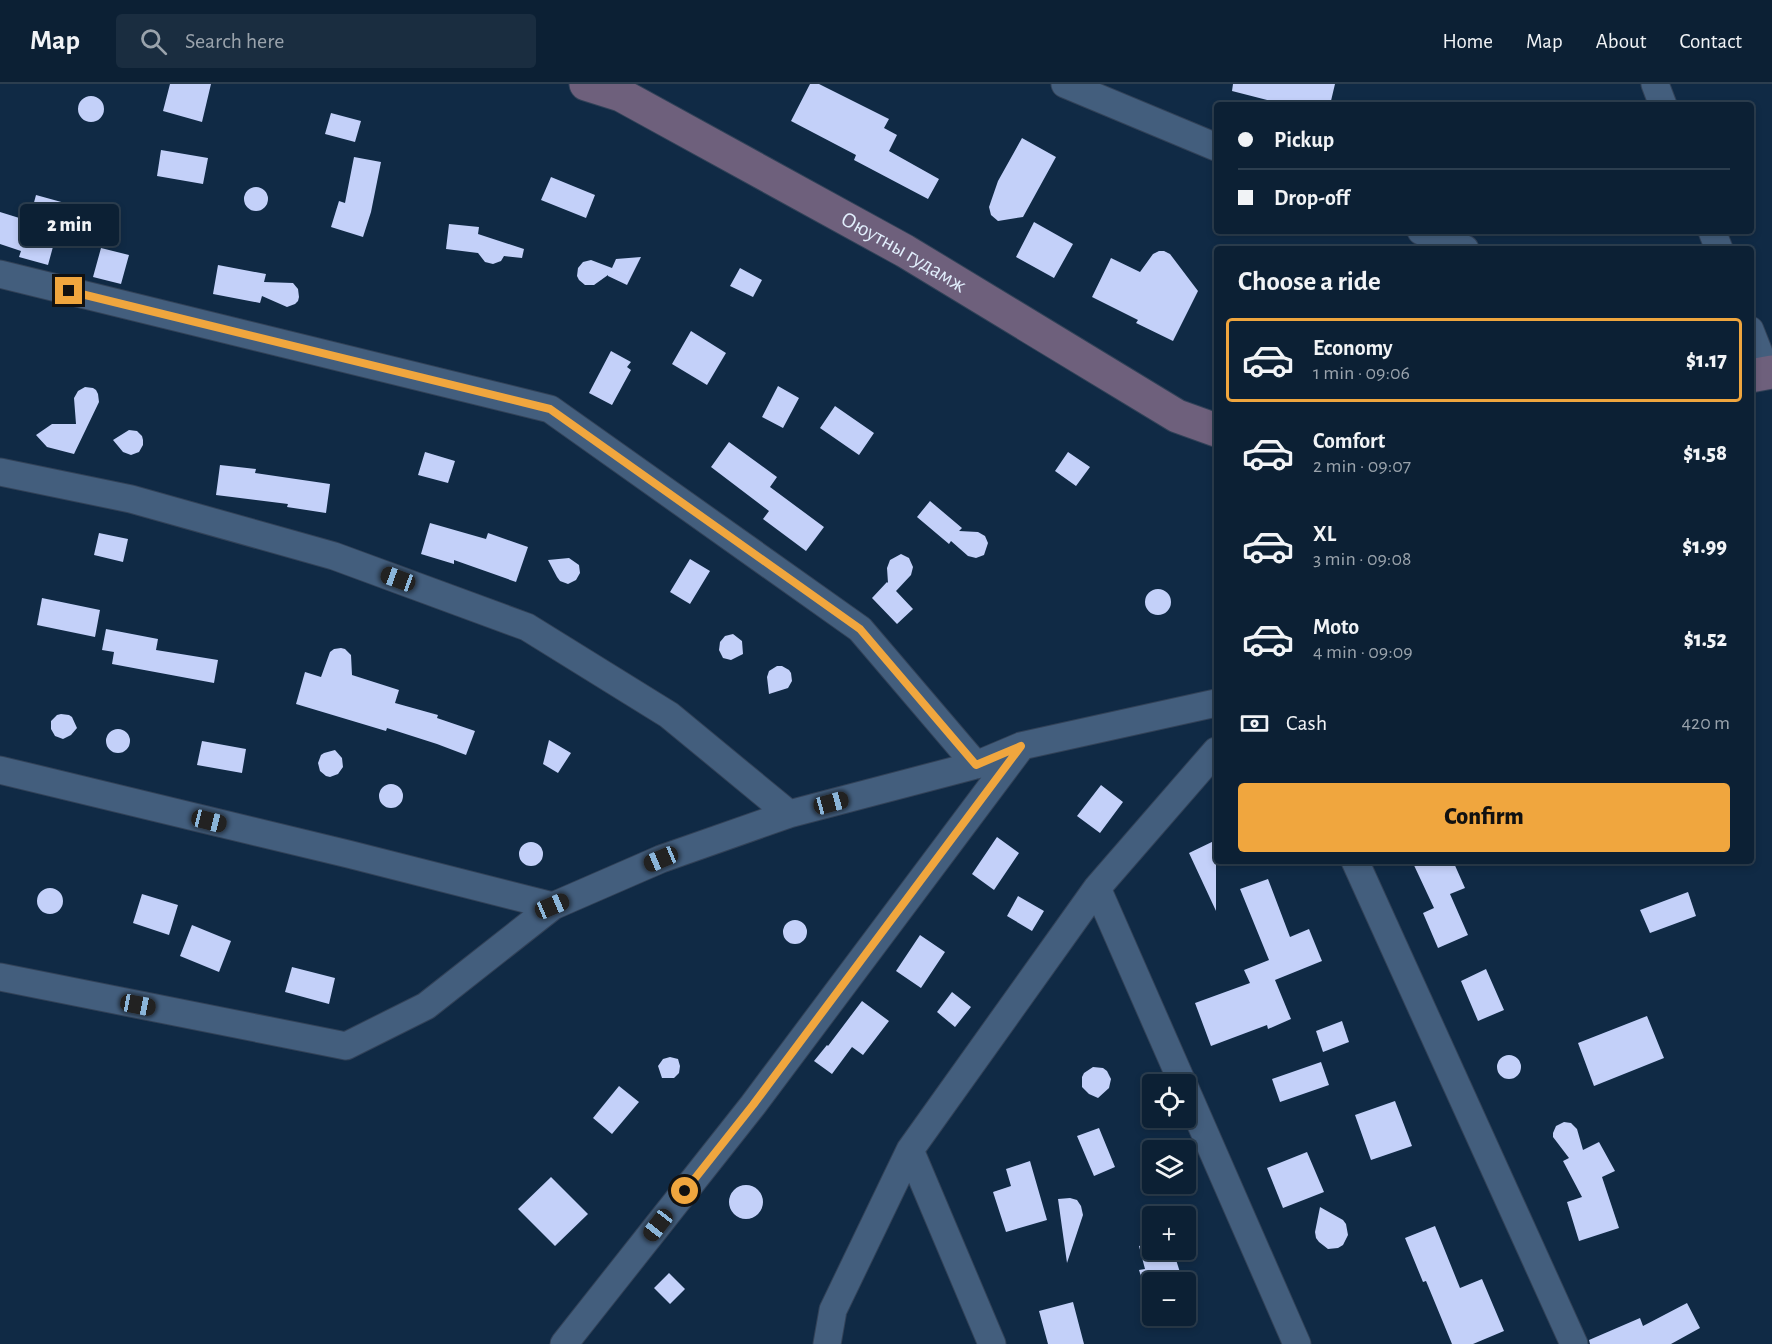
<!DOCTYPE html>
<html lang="en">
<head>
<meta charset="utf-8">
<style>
	body { margin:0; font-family:"Alegreya Sans",sans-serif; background:#1a2d40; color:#f1f3f6; height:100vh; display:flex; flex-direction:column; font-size:22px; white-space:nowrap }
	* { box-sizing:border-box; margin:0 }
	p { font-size:20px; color:#9aa3ac }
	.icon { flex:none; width:33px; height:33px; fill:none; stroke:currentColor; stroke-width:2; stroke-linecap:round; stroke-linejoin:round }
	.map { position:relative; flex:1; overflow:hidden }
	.drawer { position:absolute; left:1214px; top:162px; width:540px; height:618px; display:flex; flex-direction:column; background:#0c2034; border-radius:6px; box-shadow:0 3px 9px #0003,0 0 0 2px #2c3e4f }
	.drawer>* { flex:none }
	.hud { position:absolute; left:1214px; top:18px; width:540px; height:132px; border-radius:6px; box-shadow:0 3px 9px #0003,0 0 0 2px #2c3e4f; display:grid; align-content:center; height:132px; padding:0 24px; background:#0c2034 }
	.fabs { position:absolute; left:1142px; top:990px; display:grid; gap:12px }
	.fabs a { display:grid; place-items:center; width:54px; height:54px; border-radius:6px; background:#0c2034; box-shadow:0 3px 9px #0003,0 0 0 2px #2c3e4f; font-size:30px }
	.end { position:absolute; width:27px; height:27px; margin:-14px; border:8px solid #f0a63e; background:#111; box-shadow:0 0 0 3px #111 }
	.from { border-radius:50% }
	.bubble { position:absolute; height:42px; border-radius:6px; background:#0c2034; box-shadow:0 3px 9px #0003,0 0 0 2px #2c3e4f; font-size:20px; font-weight:800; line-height:42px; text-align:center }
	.car { position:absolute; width:18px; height:36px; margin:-18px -9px; border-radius:8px; box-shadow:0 0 4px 2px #0007; background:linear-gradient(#222 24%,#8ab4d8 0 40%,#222 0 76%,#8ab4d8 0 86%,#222 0) }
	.hud b { display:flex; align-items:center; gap:21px; height:57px; font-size:22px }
	.hud b+b { border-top:2px solid #2c3e4f }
	.hud i { width:15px; height:15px; background:#f1f3f6 }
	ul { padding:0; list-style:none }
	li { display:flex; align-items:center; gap:18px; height:84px; margin:0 12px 9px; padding:0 12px; border:3px solid transparent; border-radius:6px }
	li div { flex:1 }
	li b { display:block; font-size:22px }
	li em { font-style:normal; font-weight:800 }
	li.selected { border-color:#f0a63e }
	li>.icon { width:54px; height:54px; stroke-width:1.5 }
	h2 { padding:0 24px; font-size:27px; line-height:72px }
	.pay { display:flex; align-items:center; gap:15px; height:66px; padding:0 24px; font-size:22px }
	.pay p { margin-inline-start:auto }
	.cta { display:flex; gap:12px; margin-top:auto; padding:12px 24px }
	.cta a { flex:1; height:69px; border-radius:6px; background:#f0a63e; color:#111; font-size:24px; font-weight:800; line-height:69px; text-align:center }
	header { display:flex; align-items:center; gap:36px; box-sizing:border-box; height:84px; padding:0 30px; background:#0c2034; border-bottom:2px solid #2c3e4f }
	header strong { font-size:28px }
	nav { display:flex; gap:33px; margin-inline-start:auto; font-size:21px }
	.search { width:420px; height:54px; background:#1a2d40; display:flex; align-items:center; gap:15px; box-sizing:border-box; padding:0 21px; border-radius:6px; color:#9aa3ac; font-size:22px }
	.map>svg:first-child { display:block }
	.building { fill:#c3d0f9 }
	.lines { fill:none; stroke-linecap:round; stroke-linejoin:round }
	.street-casing { stroke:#324258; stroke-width:29 }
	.secondary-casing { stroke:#324258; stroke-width:35 }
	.street { stroke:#435e7d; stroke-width:27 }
	.secondary { stroke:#6e607c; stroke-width:33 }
	.route { stroke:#f0a63e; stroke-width:8 }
	.labels { text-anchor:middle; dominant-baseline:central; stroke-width:6; stroke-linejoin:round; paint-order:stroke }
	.street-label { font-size:22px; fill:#e1eefc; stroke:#07121e }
</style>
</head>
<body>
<header>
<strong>Map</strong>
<div class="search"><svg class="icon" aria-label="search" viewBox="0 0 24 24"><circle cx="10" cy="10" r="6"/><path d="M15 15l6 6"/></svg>Search here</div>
<nav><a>Home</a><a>Map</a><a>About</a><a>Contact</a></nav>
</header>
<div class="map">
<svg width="1772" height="1260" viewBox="0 0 1772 1260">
	<rect width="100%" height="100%" fill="#102a45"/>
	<!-- building -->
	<path class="building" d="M170 0H211L202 38 163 27Z
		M810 0H819L889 35 884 44 897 51 889 67 939 95 928 115 854 76 856 71 791 37Z
		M1233 0H1335L1330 21H1286L1232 7Z
		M78 25a13 13 0 1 1 26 0a13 13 0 1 1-26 0Z
		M331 29 361 37 355 58 325 50Z
		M1022 54 1056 73 1023 133 998 137 991 131 989 123 998 97Z
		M161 66 208 74 203 100 157 92Z
		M354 73 381 78 371 128 363 153 331 143 339 117 345 119Z
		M551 93 595 111 586 134 541 116Z
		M244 115a12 12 0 1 1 24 0a12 12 0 1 1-24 0Z
		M36 111 65 119 48 181 19 173 21 167 0 160V128L29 137Z
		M1034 138 1073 160 1054 194 1016 173Z
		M449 140 479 143 478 150 524 165 522 174 504 172 501 177 493 180 485 178 478 169 446 165Z
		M101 164 129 171 121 200 93 193Z
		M1159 167H1164L1170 170 1198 207 1173 257 1136 239 1138 236 1092 213 1111 174 1140 188 1153 170Z
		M641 173 627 201 608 192V191L594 201H585L579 196 577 192 578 184 583 178 591 176 612 184 616 175Z
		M218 181 266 190 264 198 293 199 298 205 299 213 298 217 295 220 287 223 262 212 260 219 213 210Z
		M740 184 762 196 753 213 730 202Z
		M691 247 726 269 707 301 672 280Z
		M611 267 631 278 627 283 631 286 612 321 589 309Z
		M778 302 799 314 783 344 762 333Z
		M85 303 93 304 96 306 98 310 99 318 74 370 47 363 36 351 52 340H76L74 314 78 307Z
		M835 322 874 349 859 371 820 344Z
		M129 346 137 347 142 352 143 356V361L139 368 131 371 123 368 113 356Z
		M729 358 777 393 770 403 824 443 806 467 763 435 769 427 711 383Z
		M425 368 455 377 448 399 418 391Z
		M1068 368 1090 383 1076 402 1055 387Z
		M220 381 256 385 255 389 330 400 326 429 287 423 288 420 216 411Z
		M930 417 962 444 959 447 978 448 985 452 988 459 984 471 976 474 968 472 951 457 949 460 917 433Z
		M430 439 486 455 488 449 528 463 516 498 454 476V480L421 470Z
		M99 449 128 455 123 478 94 471Z
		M901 470 909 474 913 483 911 491 896 507 913 525 897 540 872 514 887 498 888 499 887 484 890 476Z
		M569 474 579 481 580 489 576 496 568 500 560 497 557 493 548 476Z
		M690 475 710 487 690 520 670 508Z
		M1145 518a13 13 0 1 1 26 0a13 13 0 1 1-26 0Z
		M42 514 100 526 95 553 37 541Z
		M106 545 158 555 156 566 218 576 214 599 112 580 114 568 102 566Z
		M733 550 742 557 743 570 731 576 723 574 719 566 720 558 725 552Z
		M341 564 345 565 351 571 352 591 399 606 395 619 438 631 437 634 475 647 466 671 437 660 387 644 386 647 296 620 305 588 321 593 330 568 334 565Z
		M777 582H782L789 586 791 589 792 597 788 604 769 610 767 593 769 587Z
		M61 630 69 631 72 633 77 644 71 651 63 655 55 652 51 645V637L57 631Z
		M106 657a12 12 0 1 1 24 0a12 12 0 1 1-24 0Z
		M549 656 571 669 558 689 543 680Z
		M202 657 246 665 242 689 197 681Z
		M335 666 342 674 343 683 338 690 330 693 326 692 320 687 318 679 321 671 324 669Z
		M379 712a12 12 0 1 1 24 0a12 12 0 1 1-24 0Z
		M1101 701 1123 718 1100 749 1077 732Z
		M997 753 1019 769 994 806 972 790Z
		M1216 756V827L1189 769Z
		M519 770a12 12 0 1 1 24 0a12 12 0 1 1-24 0Z
		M1412 777H1453L1465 804 1450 810 1468 851 1438 864 1423 829 1434 824Z
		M1268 795 1290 853 1309 845 1322 877 1275 896 1291 935 1268 945 1267 941 1211 962 1195 919 1250 899 1244 886 1269 876 1240 805Z
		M37 817a13 13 0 1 1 26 0a13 13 0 1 1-26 0Z
		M1688 808 1696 832 1650 849 1640 826Z
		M142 810 178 821 169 851 133 839Z
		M1018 812 1044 827 1032 847 1007 832Z
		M783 848a12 12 0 1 1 24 0a12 12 0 1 1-24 0Z
		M192 841 231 857 219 888 180 872Z
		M920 851 945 868 921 904 896 887Z
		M292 883 335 894 329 920 285 908Z
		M1486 885 1504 926 1478 937 1461 897Z
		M952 908 971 923 955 943 937 928Z
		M862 917 889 937 863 971 852 963 832 990 814 977 827 961 828 962Z
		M1647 932 1664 974 1594 1002 1578 959Z
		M1342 937 1349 958 1323 968 1316 947Z
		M1497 983a12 12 0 1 1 24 0a12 12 0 1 1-24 0Z
		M670 973 678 975 680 982 679 989 674 994H662L658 982 663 975Z
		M1321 978 1329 1001 1280 1018 1272 995Z
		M1093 983 1103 984 1107 987 1111 995 1109 1004 1098 1014 1089 1010 1082 1003V993L1084 989Z
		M619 1002 639 1018 612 1050 593 1034Z
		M1395 1017 1412 1062 1371 1076 1355 1031Z
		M1564 1038 1571 1039 1577 1045 1583 1066 1599 1058 1615 1087 1602 1093 1619 1144 1579 1157 1567 1118 1582 1113 1563 1077 1569 1074 1553 1053V1049L1556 1042Z
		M1099 1044 1115 1083 1094 1092 1077 1052Z
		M1307 1068 1324 1108 1283 1124 1267 1084Z
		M1030 1077 1047 1136 1006 1148 993 1108 1011 1102 1006 1085Z
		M551 1093 588 1130 555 1162 518 1125Z
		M729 1118a17 17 0 1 1 34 0a17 17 0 1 1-34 0Z
		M1070 1114 1077 1116 1081 1122 1083 1131 1067 1179 1058 1115Z
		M1320 1123 1343 1136 1346 1140 1348 1151 1343 1161 1338 1164 1328 1165 1319 1158 1316 1154 1315 1148Z
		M1435 1142 1460 1204 1482 1195 1504 1247 1473 1260H1452L1426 1197 1423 1198 1405 1154Z
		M1152 1159V1166H1173L1183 1198H1152V1220H1150L1139 1186 1145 1185 1139 1162Z
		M669 1189 685 1205 670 1220 654 1204Z
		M1073 1218 1084 1260H1048L1039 1227Z
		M1687 1219 1700 1244 1671 1260H1590L1589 1256 1640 1234 1643 1242Z"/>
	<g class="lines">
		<defs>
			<path id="street" d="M1065 0 1216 63
				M1655 0 1663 21
				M1421 147 1465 165
				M1712 147 1719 165
				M0 190 550 325 860 545 976 681
				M1750 246 1767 289
				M0 388 131 415 334 472 527 543 669 631 789 730
				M0 686 348 770 553 822 661 775 789 730 976 681 1021 662 1216 619
				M1355 777 1574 1260
				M1097 804 1183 1000
				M0 893 346 962 426 922 553 822
				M1185 1004 1297 1260
				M910 1066 992 1260
				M564 1260 753 1021 1021 663
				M827 1260 833 1226 910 1066 1097 804 1216 667"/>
			<g id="secondary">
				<path id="s1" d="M586 0 621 11 905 167 1177 332 1216 346"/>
				<path d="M1750 292 1772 288"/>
			</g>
		</defs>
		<!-- street casing -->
		<use href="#street" class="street-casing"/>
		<!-- secondary casing -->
		<use href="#secondary" class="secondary-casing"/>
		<!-- street -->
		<use href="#street" class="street"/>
		<!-- secondary -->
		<use href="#secondary" class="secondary"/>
	</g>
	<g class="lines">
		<!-- route -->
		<path class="route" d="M69 207 550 325 860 545 976 681 1021 662 753 1021 685 1107"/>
	</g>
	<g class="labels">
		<!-- street labels -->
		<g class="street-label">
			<text stroke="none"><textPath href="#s1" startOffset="360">Оюутны гудамж</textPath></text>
		</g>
	</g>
</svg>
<div class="fabs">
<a><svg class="icon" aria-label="locate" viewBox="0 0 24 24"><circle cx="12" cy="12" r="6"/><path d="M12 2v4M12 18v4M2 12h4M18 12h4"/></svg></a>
<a><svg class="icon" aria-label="layers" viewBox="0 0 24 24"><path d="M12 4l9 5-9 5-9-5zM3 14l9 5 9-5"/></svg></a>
<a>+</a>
<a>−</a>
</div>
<i class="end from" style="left:685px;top:1107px"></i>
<i class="end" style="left:69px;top:207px"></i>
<div class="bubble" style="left:20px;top:120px;width:99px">2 min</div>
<i class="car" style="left:398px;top:495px;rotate:290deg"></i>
<i class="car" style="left:831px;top:719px;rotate:75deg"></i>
<i class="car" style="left:209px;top:737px;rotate:104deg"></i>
<i class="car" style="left:661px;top:775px;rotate:247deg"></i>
<i class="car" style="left:552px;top:822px;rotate:67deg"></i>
<i class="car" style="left:138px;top:921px;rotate:101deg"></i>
<i class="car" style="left:658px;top:1141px;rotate:218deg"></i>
<div class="hud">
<b><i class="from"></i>Pickup</b>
<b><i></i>Drop-off</b>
</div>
<section class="drawer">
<h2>Choose a ride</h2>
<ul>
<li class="selected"><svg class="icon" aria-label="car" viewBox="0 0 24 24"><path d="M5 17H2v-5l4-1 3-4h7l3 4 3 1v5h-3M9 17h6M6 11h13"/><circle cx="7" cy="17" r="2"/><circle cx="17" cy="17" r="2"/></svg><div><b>Economy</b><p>1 min · 09:06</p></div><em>$1.17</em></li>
<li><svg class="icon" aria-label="car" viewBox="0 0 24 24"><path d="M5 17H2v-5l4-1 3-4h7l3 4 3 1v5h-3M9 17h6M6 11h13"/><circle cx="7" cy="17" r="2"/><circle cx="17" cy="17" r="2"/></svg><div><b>Comfort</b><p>2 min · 09:07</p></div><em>$1.58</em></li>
<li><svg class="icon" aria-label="car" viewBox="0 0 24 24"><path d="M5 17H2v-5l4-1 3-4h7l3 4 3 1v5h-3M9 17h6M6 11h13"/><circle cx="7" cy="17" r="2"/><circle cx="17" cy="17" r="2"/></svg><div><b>XL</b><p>3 min · 09:08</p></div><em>$1.99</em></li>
<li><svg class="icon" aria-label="car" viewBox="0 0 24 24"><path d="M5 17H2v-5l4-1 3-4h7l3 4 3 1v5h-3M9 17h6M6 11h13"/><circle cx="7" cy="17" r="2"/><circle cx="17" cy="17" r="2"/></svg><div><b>Moto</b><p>4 min · 09:09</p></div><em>$1.52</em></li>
</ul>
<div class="pay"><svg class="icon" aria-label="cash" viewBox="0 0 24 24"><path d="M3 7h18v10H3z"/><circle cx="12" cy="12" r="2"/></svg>Cash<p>420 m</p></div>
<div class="cta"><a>Confirm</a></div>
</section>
</div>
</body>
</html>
